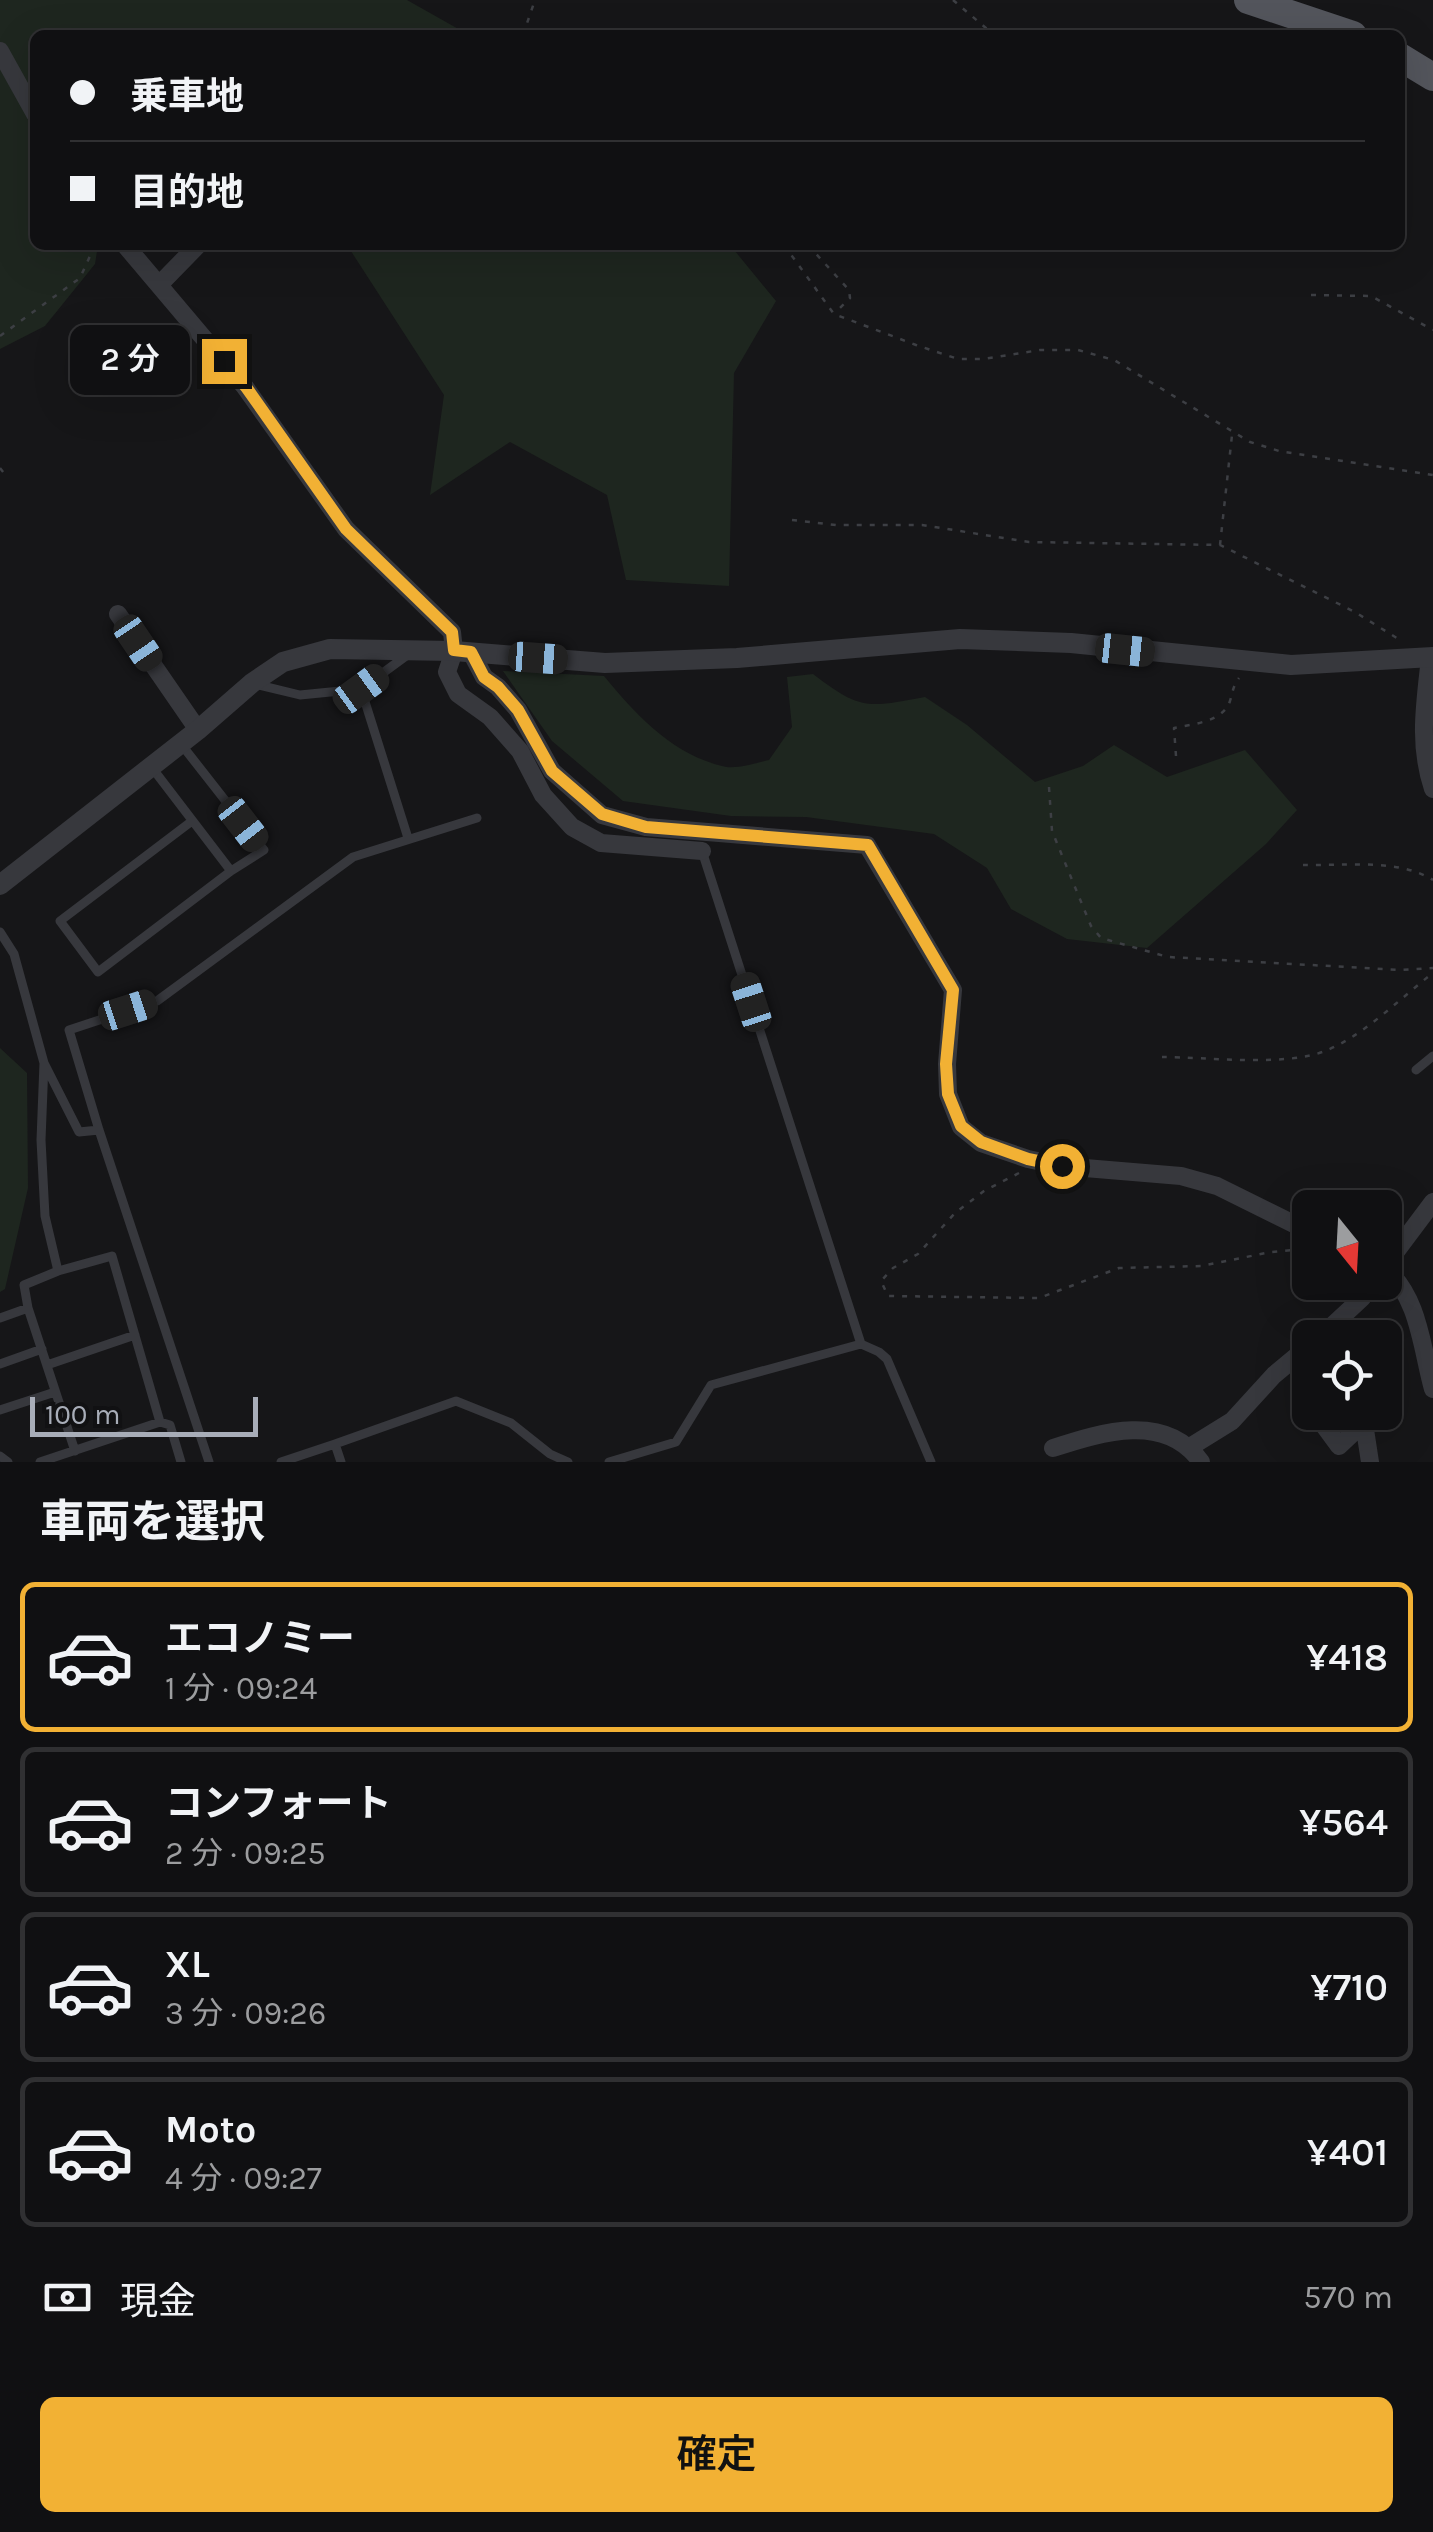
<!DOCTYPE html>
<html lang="ja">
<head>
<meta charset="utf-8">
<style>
	body { margin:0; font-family:Karla,"Noto Sans JP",sans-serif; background:#1e1e20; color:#f1f3f6; height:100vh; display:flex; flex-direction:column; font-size:38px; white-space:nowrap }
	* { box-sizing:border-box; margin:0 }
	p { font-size:32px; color:#9c9d9f }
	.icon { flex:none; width:55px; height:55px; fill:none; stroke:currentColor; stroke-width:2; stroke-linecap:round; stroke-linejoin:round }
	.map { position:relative; height:1462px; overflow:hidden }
	.details { display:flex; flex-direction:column; background:#101012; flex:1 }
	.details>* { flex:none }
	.guide { position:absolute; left:30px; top:30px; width:1375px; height:220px; border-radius:15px; box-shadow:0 10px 40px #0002,0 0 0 2px #303032; display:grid; align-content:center; height:220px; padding:0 40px; background:#101012 }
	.needle { width:65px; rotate:162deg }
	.fabs { position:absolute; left:1292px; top:1190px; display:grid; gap:20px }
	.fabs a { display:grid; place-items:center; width:110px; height:110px; border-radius:15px; background:#101012; box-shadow:0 10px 40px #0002,0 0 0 2px #303032; font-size:50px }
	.scale { position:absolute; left:30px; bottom:25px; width:228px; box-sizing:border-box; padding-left:10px; border:5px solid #a8adb8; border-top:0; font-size:28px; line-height:35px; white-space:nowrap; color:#a8adb8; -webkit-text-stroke:8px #111113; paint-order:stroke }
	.end { position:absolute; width:45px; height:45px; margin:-22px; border:12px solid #f2b134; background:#111; box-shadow:0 0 0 5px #111 }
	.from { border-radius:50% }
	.bubble { position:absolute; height:70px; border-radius:15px; background:#101012; box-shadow:0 10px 40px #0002,0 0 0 2px #303032; font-size:32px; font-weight:600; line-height:70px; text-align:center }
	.car { position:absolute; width:30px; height:60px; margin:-30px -15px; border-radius:12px; box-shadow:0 0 8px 2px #0007; background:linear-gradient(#222 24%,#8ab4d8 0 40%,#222 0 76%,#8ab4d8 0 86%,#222 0) }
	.guide b { display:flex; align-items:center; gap:35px; height:95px; font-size:38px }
	.guide b+b { border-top:2px solid #303032 }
	.guide i { width:25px; height:25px; background:#f1f3f6 }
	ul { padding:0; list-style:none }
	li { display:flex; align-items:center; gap:30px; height:150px; margin:0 20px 15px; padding:0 20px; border:5px solid #303032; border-radius:15px }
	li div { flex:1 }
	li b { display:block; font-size:38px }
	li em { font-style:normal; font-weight:600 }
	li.selected { border-color:#f2b134 }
	li>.icon { width:90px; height:90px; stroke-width:1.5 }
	h2 { padding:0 40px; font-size:45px; line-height:120px }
	.pay { display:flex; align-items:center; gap:25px; height:110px; padding:0 40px; font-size:38px }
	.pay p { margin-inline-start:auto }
	.cta { display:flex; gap:20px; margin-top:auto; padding:20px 40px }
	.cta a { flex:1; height:115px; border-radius:15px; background:#f2b134; color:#111; font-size:40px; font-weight:600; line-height:115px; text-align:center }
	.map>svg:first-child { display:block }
	.green { fill:#1e261f }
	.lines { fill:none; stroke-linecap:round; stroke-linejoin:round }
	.path { stroke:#3d3f44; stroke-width:2.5; stroke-dasharray:5 8; stroke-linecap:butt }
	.service { stroke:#37383d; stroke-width:9 }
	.minor { stroke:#37383d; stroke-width:18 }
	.tertiary { stroke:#37383d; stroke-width:20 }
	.primary { stroke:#53555c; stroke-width:28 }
	.route { stroke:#f2b134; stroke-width:12 }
</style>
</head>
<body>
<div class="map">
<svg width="1433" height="1462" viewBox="0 0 1433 1462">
	<rect width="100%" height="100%" fill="#161618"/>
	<!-- green -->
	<path class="green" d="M0 0H407L469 35H35V245H98L95 264 45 326 0 349Z
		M347 245H730L776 301 734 373 729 586 626 580 607 495 510 442 430 495 444 395Z
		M503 671 604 676C635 714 672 754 722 766 735 770 756 763 769 760L792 727 787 677 813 674C860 710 867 708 925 697L967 725 1035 782 1083 766 1114 745 1167 777 1245 750 1297 810 1266 844 1147 948 1067 939 1011 909 987 868 934 834 806 817 731 816 623 801 552 741Z
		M0 1048 27 1073 28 1188 5 1289 0 1292Z"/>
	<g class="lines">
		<!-- path -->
		<path class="path" d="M953 0 994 35
			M523 35 535 0
			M784 245 834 314 916 345 958 359H983L1040 350H1078L1114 360 1250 442 1279 451 1433 475
			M808 245 849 290 850 298 836 312
			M1311 295 1371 296 1433 330
			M0 336 80 278 95 245
			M0 468 7 477
			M792 520 836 525H922L1029 542 1220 545 1355 612 1400 640
			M1220 545 1232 435
			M1176 756 1174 728C1193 724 1223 722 1230 701 1233 691 1233 686 1239 678
			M1049 787 1052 831 1091 926 1101 938 1168 957 1400 970 1433 968
			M1303 865C1343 866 1398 858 1433 880
			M1162 1057C1207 1057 1285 1067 1325 1051 1365 1035 1399 999 1433 973
			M1019 1173 984 1191 955 1213 918 1254 893 1268 881 1281 888 1296 1039 1298 1119 1268 1201 1266 1271 1252 1304 1249"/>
		<!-- service -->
		<path class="service" d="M255 684 300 695 361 689
			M153 769 231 871 264 850 181 744
			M192 821 60 921 98 972 231 871
			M408 838 361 689 410 653
			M0 932 14 954 44 1063 79 1132 99 1130
			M1416 1070 1433 1056
			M28 1308 75 1451
			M0 1318 28 1308 24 1285 58 1271
			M861 1344 879 1352 887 1359 931 1462
			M0 1364 42 1349
			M47 1365 135 1335
			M0 1410 55 1392
			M160 1422 170 1425 181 1462
			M335 1444 456 1401 511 1423 550 1454 568 1462
			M0 1456 8 1462
			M40 1462 160 1422 112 1256 58 1271 45 1216 41 1140 44 1063
			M209 1462 99 1130 69 1030 157 1001 353 857 477 818
			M281 1462 335 1444 341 1462
			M609 1462 676 1442 711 1385 861 1344 702 851"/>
		<!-- minor -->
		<path class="minor" d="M0 51 35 114
			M125 245 245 387 346 529 452 632 454 651 447 672 458 694 490 717 520 751 543 795 572 827 601 843 702 851
			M159 285 198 245
			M118 614 198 730
			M471 652 484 677 498 687 518 710 552 771 602 815 646 827 867 845 953 990 947 1064 948 1094 961 1127 981 1143 1028 1159 1061 1166 1181 1176 1217 1186 1310 1232
			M1430 658C1425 704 1418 744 1433 789
			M1385 1266 1433 1202
			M1385 1269C1419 1296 1422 1350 1433 1389
			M1319 1338 1362 1298 1373 1282
			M1314 1412 1339 1446 1375 1412
			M1364 1423 1370 1462
			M1190 1447 1232 1421 1274 1375 1310 1345
			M1053 1448C1102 1432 1166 1412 1201 1462"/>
		<!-- tertiary -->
		<path class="tertiary" d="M0 885 198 730 252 683 283 662 330 649 454 651 605 663 737 658 960 639 1071 643 1291 665 1433 657"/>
		<!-- primary -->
		<path class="primary" d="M1248 0 1353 35
			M1400 57 1433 77"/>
	</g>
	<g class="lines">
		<!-- route -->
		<path class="route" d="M224 361 246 387 346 529 452 632 454 650 471 652 484 677 498 687 518 710 552 771 602 814 646 827 868 845 953 990 946 1064 948 1094 961 1126 981 1142 1028 1159 1062 1166"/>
	</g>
</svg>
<div class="fabs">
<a><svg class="needle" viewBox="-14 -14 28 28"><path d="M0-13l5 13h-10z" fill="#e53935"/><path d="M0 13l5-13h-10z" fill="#9c9d9f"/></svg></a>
<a><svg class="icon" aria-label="locate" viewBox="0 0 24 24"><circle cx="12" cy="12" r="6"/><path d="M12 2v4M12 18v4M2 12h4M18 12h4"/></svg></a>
</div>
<div class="scale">100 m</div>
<i class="end from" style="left:1062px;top:1166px"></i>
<i class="end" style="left:224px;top:361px"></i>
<div class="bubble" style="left:70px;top:325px;width:120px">2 分</div>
<i class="car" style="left:138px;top:643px;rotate:146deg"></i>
<i class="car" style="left:1125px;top:650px;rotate:96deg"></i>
<i class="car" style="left:538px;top:658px;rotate:94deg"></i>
<i class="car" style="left:361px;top:689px;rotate:54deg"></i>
<i class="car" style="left:243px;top:824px;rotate:142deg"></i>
<i class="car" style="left:751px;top:1002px;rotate:342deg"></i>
<i class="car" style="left:128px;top:1010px;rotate:72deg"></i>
<div class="guide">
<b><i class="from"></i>乗車地</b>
<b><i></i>目的地</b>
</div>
</div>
<section class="details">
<h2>車両を選択</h2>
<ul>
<li class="selected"><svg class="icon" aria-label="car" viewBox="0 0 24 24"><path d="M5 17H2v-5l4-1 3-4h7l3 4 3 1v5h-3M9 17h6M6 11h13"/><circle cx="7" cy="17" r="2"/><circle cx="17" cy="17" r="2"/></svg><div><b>エコノミー</b><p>1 分 · 09:24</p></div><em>¥418</em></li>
<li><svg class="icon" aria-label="car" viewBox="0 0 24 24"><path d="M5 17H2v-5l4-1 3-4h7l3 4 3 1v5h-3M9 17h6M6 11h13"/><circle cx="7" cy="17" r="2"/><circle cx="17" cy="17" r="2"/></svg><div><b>コンフォート</b><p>2 分 · 09:25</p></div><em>¥564</em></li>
<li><svg class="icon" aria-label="car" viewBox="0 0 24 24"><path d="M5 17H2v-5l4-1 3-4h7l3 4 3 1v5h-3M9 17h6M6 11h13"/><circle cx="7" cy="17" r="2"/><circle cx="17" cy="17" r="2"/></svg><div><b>XL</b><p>3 分 · 09:26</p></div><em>¥710</em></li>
<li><svg class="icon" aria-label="car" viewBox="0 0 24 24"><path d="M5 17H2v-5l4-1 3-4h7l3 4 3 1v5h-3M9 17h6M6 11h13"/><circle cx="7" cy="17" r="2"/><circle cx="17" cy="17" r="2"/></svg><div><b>Moto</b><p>4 分 · 09:27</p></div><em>¥401</em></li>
</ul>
<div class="pay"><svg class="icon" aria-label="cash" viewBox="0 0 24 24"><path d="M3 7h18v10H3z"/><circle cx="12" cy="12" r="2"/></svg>現金<p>570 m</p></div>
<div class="cta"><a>確定</a></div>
</section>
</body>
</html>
